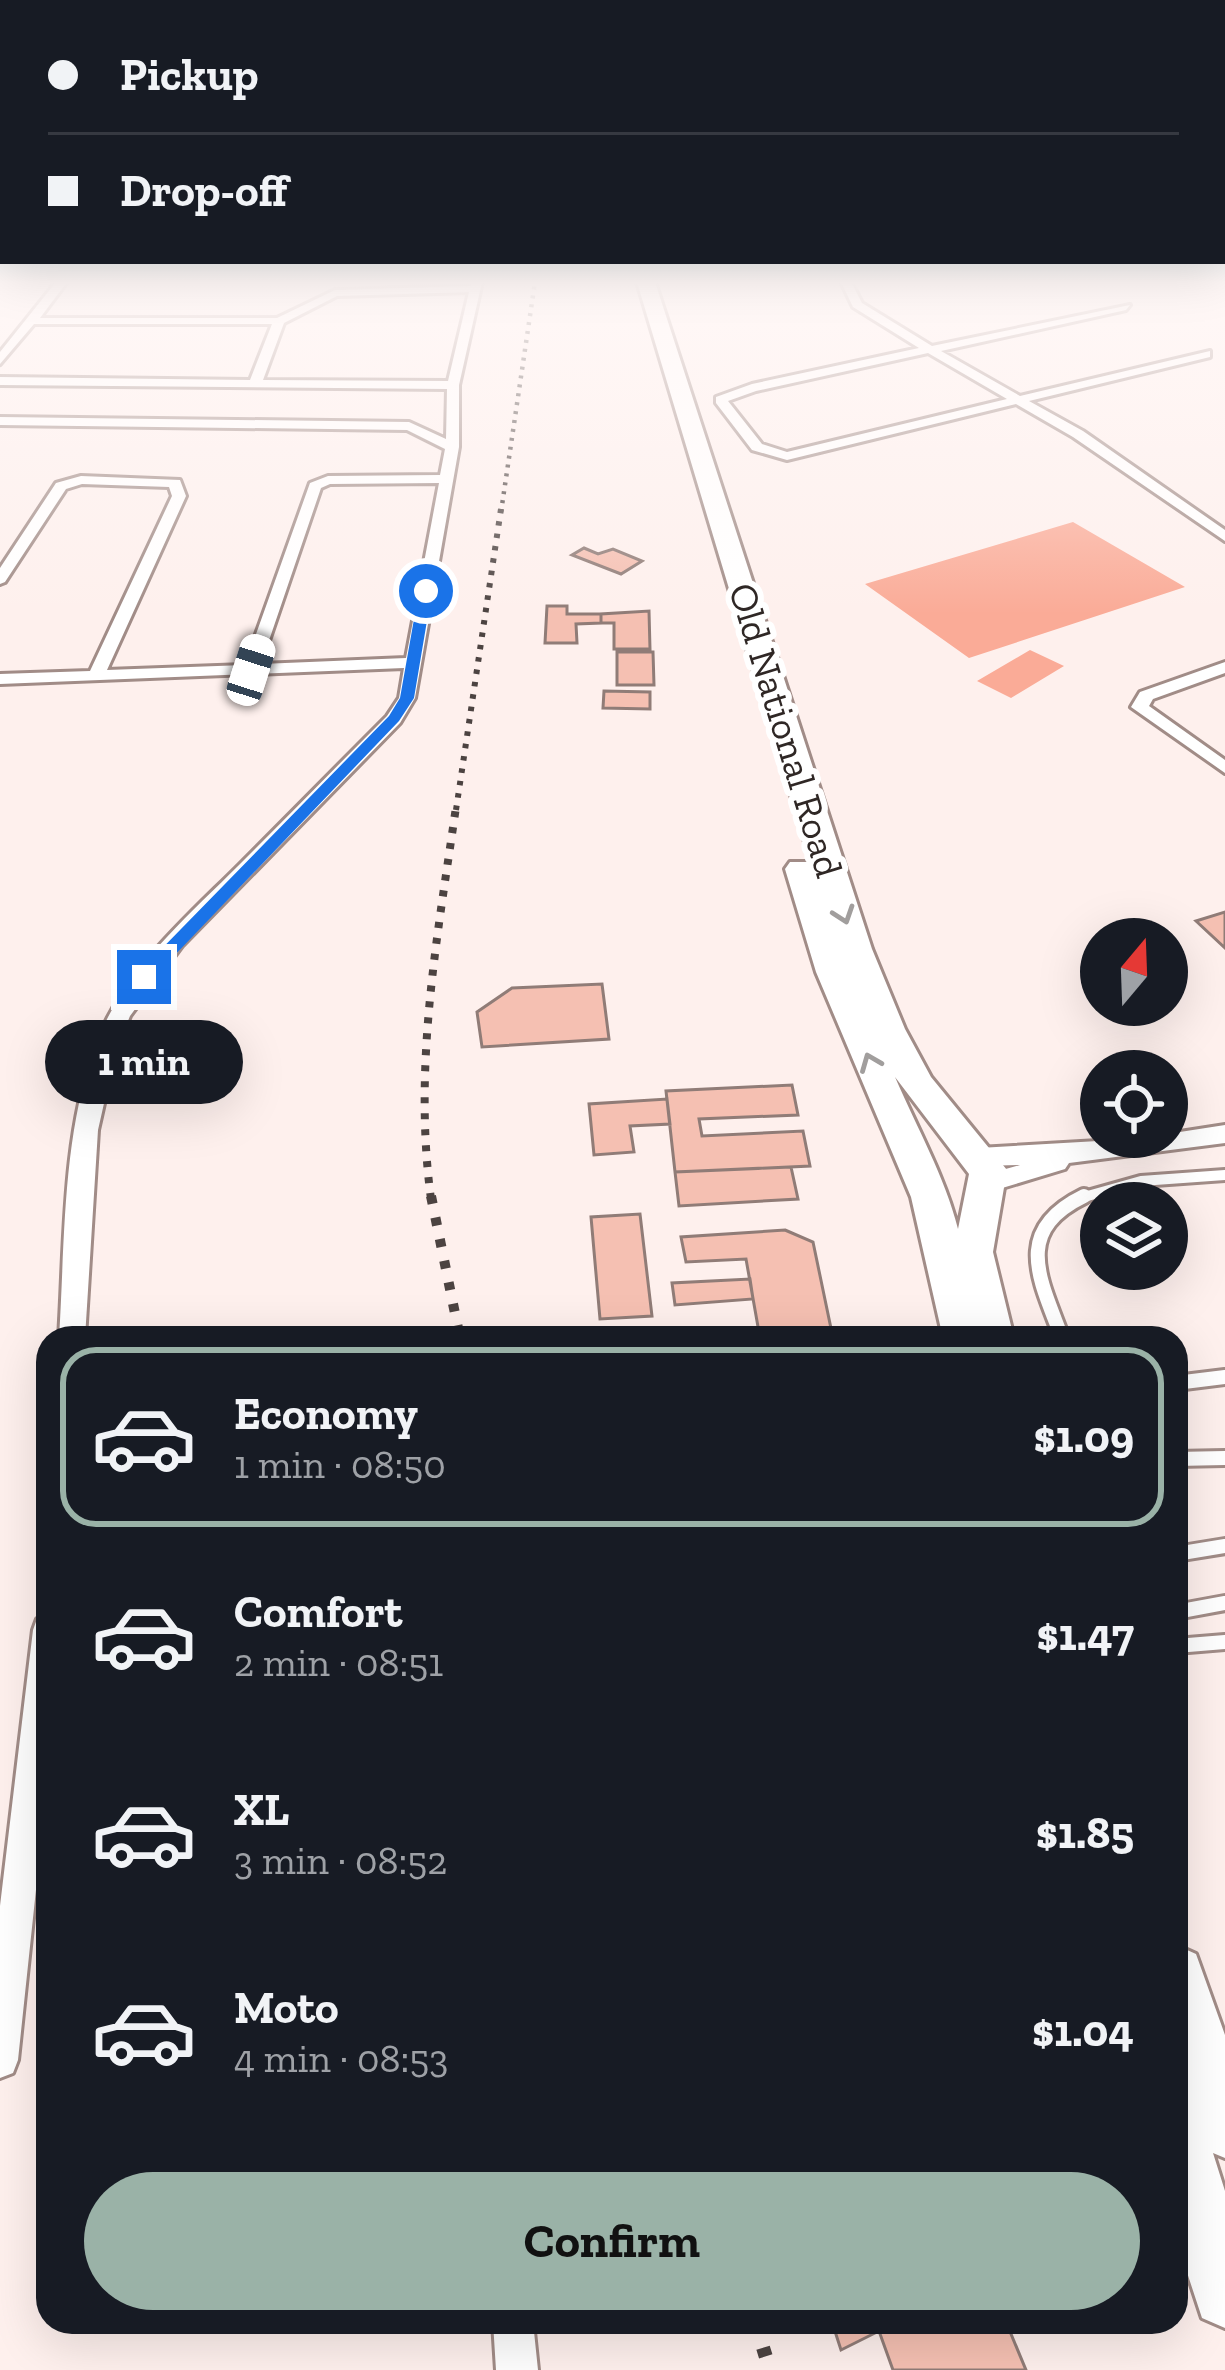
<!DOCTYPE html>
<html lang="en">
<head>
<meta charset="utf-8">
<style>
	body { margin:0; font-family:"Zilla Slab",serif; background:#20242c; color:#f1f3f6; height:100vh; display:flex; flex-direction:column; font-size:45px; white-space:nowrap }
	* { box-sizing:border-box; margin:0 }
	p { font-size:39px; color:#9ea1a6 }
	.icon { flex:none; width:66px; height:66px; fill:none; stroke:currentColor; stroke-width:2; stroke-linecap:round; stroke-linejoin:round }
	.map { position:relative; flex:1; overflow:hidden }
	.side { position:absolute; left:36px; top:1326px; width:1152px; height:1008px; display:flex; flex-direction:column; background:#171b24; border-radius:36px; box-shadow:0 12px 48px #0002 }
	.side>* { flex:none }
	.banner { position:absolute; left:0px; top:0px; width:1227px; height:264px; box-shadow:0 12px 48px #0002; display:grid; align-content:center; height:264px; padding:0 48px; background:#171b24 }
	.needle { width:78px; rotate:19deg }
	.controls { position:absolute; left:1080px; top:918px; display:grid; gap:24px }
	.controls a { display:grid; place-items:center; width:108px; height:108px; border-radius:50%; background:#171b24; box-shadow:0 12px 48px #0002; font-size:60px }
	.end { position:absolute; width:54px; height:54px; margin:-27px; border:15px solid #1a73e8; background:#fff; box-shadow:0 0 0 6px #fff }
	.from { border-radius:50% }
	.bubble { position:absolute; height:84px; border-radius:42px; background:#171b24; box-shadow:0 12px 48px #0002; font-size:39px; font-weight:700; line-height:84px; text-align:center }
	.car { position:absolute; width:36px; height:72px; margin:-36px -18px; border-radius:15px; box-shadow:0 0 9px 3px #0007; background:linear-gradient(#fff 24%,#345 0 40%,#fff 0 76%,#345 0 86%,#fff 0) }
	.banner b { display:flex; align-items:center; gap:42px; height:114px; font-size:45px }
	.banner b+b { border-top:3px solid #363941 }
	.banner i { width:30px; height:30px; background:#f1f3f6 }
	ul { padding:21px 0 0; list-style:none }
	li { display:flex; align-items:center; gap:36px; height:180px; margin:0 24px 18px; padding:0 24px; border:6px solid transparent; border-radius:36px }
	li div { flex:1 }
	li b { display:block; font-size:45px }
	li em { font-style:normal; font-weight:700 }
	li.on { border-color:#9ab2a7 }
	li>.icon { width:108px; height:108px; stroke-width:1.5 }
	.button { display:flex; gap:24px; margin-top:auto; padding:24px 48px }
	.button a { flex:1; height:138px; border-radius:72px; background:#9ab2a7; color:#111; font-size:48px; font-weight:700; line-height:138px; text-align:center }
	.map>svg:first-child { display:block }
	.green { fill:#faab97 }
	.building { fill:#f5c0b2; stroke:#907c77; stroke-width:3 }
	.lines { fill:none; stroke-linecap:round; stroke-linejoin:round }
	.service-far1-casing { stroke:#a18c87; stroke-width:16 }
	.service-casing { stroke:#a18c87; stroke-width:20 }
	.minor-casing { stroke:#a18c87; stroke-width:6 }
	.primary-casing { stroke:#a18c87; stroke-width:6 }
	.service-far1 { stroke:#fff; stroke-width:10 }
	.service { stroke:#fff; stroke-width:14 }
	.minor { fill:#fff; fill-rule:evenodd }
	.primary { fill:#fff; fill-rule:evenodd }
	.rail-far4 { stroke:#4c4341; stroke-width:4.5; stroke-dasharray:3 6; stroke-linecap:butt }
	.rail-far3 { stroke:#4c4341; stroke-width:6; stroke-dasharray:4.5 8; stroke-linecap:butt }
	.rail-far2 { stroke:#4c4341; stroke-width:8; stroke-dasharray:6 10; stroke-linecap:butt }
	.rail-far1 { stroke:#4c4341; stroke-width:10; stroke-dasharray:8 14; stroke-linecap:butt }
	.rail { stroke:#4c4341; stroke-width:14; stroke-dasharray:9 18; stroke-linecap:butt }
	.oneway { stroke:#a19e9d }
	.route { fill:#1a73e8 }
	.labels { text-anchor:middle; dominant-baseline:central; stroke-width:12; stroke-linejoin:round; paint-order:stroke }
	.far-street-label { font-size:39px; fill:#2f2725; stroke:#fff }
</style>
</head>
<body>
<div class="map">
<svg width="1225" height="2370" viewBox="0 0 1225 2370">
	<rect width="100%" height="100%" fill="#fef0ed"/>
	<!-- green -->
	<path class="green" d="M1073 522 1185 587 969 658 865 584Z
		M1030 650 1064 666 1011 698 977 681Z"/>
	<!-- building -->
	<path class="building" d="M584 548 598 554 613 549 642 561 621 574 572 555Z
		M547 606H567V614H601V623L576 624 577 643H545Z
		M649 611 650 649H614V623H601V614Z
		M617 652H653L654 685H617Z
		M604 691 650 692V709L603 708Z
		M1225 912V948L1196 921Z
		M602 984 609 1039 482 1047 477 1012 512 988Z
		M792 1085 798 1115 699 1119 702 1136 803 1131 810 1166 675 1172 666 1091Z
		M667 1099 670 1124 630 1126 634 1152 594 1155 589 1104Z
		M791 1167 798 1199 679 1206 675 1172Z
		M640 1214 652 1316 600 1319 591 1217Z
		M785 1230 813 1242 833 1338H760L746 1259 686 1262 681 1237Z
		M750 1279 753 1299 675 1305 672 1283Z
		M832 2322H1006L1026 2370H893L879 2331 841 2350Z"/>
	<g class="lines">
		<defs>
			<path id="service-far1" d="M1077 1199 1141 1181 1225 1175"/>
			<path id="service" d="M1062 1338C1040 1279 1012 1231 1084 1196
				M1176 1383 1225 1377
				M1176 1459 1225 1458
				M1176 1554 1225 1546
				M1176 1612 1225 1603
				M1176 1646 1225 1642"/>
			<path id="minor" d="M56 282H67L40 318H277L335 290 471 286 472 282H482L459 385V447L415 698 400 723 182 946 130 1016 116 1050 98 1130 85 1338H59C65 1243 62 1140 94 1049 121 973 184 920 239 865 289 815 338 765 387 716L399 698 404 668 0 684V674L90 671 172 496 169 487 82 484 66 489 5 582 0 584V568L56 483 81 476 180 480 186 496 107 670 245 665 310 483 328 476 440 475 445 449 407 430 0 425V417L409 422 446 439 447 389 0 385V377L250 380 272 324H34L0 364V352ZM469 292 448 381 263 380 284 323 337 296ZM439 483 406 658 261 664 321 488 330 484Z
				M841 282H851L862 303 932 346 1130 305 1126 310 941 351 1020 396 1210 351V357L1029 401 1083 431 1225 530V541L1073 437 1016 404 787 460 752 450 716 403V397L752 384 919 348 853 307ZM928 353 1007 399 787 452 762 444 728 401 756 391Z
				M1225 662V673L1153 699 1149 706 1225 760V773L1131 707 1140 692Z
				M1225 1125V1143L1069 1163 1065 1169 989 1192 981 1190 977 1183 981 1176 1020 1165 979 1166 967 1157 979 1148 1167 1137V1134Z
				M48 1615V1776L18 2060 13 2073 0 2078V1906L33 1630 37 1619Z
				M493 2322H533L538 2370H496Z"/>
			<path id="primary" d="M637 282H655L872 949 905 1029 931 1077 1007 1170 993 1252 1014 1338H943L911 1197 816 972 785 869 790 862H811ZM895 1077 969 1174 958 1229C945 1177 917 1128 895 1077Z
				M1176 1945 1196 1954 1225 2035V2158L1213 2153 1225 2191V2328L1202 2318 1176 2239V2102L1188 2107 1176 2067Z"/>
		</defs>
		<!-- service-far1 casing -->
		<use href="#service-far1" class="service-far1-casing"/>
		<!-- service casing -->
		<use href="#service" class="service-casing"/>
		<!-- minor casing -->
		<use href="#minor" class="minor-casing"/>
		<!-- primary casing -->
		<use href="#primary" class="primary-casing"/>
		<!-- service-far1 -->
		<use href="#service-far1" class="service-far1"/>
		<!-- service -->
		<use href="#service" class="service"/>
		<!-- minor -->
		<use href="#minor" class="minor"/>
		<!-- primary -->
		<use href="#primary" class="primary"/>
		<!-- rail-far4 -->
		<path class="rail-far4" d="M501 512 535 282"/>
		<!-- rail-far3 -->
		<path class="rail-far3" d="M456 810 501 509"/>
		<!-- rail-far2 -->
		<path class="rail-far2" d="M431 1199C413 1066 437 939 456 807"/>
		<!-- rail-far1 -->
		<path class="rail-far1" d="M431 1196 460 1338"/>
		<!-- rail -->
		<path class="rail" d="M755 2322 770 2370"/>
	</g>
	<!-- one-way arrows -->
	<defs><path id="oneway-chevron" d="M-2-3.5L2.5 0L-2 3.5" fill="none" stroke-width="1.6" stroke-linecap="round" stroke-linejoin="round" transform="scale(3)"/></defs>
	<g class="oneway">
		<use href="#oneway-chevron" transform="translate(844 915) rotate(71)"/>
		<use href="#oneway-chevron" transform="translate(870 1062) rotate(-112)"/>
	</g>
	<!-- sky -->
	<linearGradient id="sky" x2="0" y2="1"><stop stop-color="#70b2be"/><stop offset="0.46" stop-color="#fff8f7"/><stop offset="1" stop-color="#fff8f7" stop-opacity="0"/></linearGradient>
	<rect width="1225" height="614" fill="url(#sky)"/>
	<!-- route -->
	<path class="route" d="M426 587 432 591 414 698 399 721 150 981H138V973L389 716 400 698 419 591Z"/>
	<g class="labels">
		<!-- far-street labels -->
		<g class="far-street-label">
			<text transform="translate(786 730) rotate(73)">Old National Road</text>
		</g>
	</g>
</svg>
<div class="controls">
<a><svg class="needle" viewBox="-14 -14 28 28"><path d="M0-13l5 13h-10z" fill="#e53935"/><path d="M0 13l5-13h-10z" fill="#9ea1a6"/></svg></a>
<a><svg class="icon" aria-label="locate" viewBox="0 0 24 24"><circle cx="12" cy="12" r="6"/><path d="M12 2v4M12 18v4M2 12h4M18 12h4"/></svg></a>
<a><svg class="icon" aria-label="layers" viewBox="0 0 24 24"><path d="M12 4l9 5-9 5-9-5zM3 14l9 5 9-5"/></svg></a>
</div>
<i class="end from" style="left:426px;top:591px"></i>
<i class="end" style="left:144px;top:977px"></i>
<div class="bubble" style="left:45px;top:1020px;width:198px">1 min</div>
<i class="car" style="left:251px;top:670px;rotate:18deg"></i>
<div class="banner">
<b><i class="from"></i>Pickup</b>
<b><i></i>Drop-off</b>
</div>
<section class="side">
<ul>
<li class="on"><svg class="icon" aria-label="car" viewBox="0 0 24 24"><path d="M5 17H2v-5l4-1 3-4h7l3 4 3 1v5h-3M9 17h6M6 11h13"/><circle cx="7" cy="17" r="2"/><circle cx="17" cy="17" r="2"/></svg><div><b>Economy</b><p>1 min · 08:50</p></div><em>$1.09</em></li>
<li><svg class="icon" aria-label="car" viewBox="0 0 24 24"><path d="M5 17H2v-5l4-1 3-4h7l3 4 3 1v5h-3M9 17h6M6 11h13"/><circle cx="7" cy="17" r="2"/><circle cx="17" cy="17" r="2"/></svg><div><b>Comfort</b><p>2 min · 08:51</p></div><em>$1.47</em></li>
<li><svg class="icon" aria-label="car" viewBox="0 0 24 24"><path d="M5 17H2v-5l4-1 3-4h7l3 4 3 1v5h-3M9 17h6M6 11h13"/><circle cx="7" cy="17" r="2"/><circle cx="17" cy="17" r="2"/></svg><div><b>XL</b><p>3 min · 08:52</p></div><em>$1.85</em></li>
<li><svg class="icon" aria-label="car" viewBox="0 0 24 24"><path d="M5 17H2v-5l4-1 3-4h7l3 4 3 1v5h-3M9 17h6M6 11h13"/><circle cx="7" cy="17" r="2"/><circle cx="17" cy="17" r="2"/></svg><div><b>Moto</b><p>4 min · 08:53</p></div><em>$1.04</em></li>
</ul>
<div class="button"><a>Confirm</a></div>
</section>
</div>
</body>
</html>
